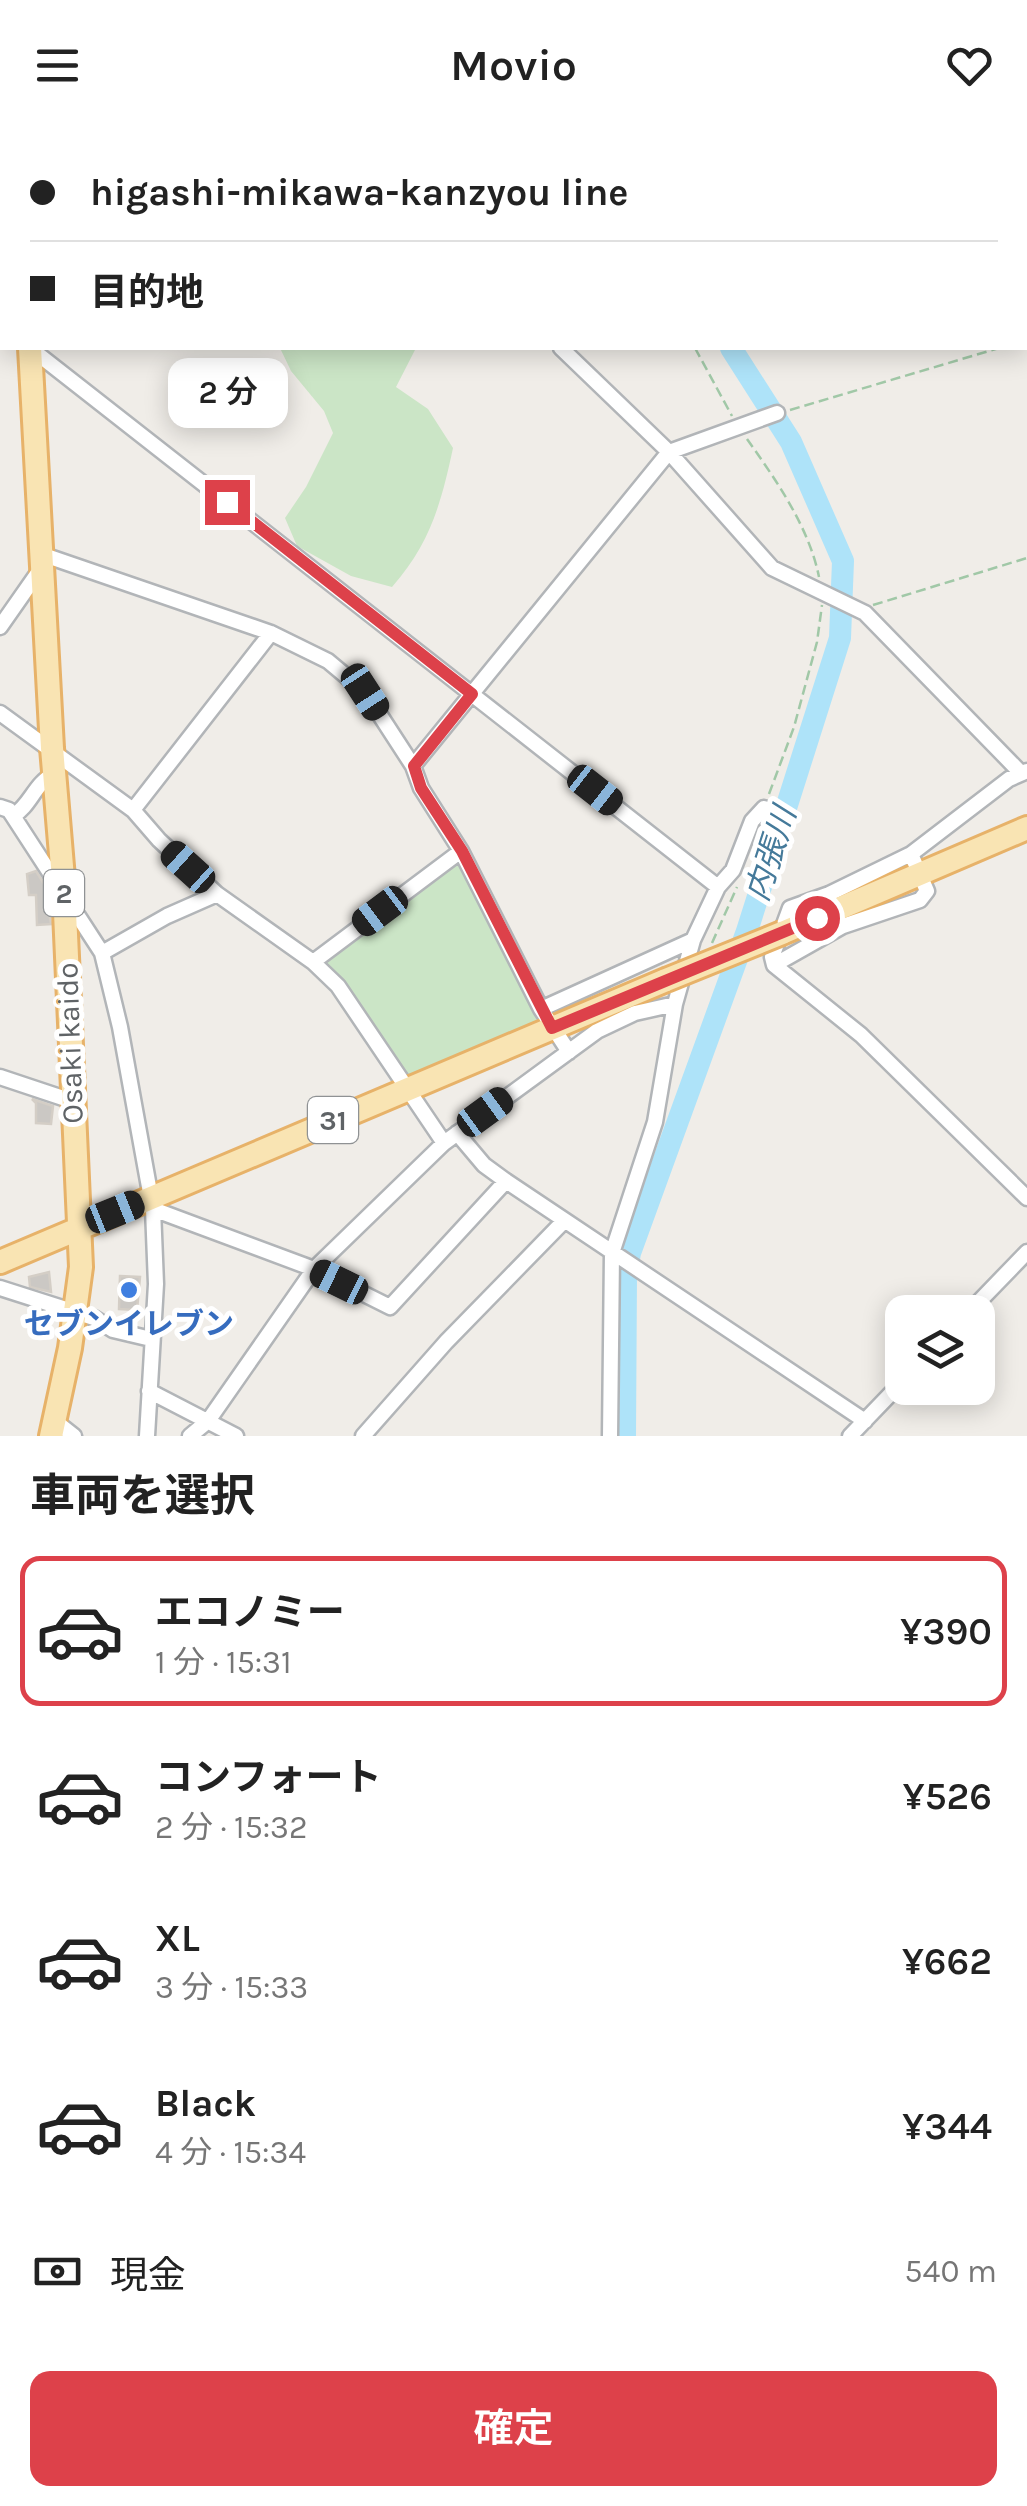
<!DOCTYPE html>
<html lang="ja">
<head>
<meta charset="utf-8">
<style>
	body { margin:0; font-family:Karla,"Noto Sans JP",sans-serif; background:#f2f2f2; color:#222; height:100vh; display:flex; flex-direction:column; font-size:38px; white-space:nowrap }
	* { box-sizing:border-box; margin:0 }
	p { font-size:32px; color:#767676 }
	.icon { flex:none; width:55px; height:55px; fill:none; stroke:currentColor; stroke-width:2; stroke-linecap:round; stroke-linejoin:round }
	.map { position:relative; height:1306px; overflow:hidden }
	.side { display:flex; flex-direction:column; background:#fff; flex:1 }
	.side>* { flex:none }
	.banner { position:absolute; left:0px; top:0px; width:1028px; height:220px; box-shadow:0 5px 25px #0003; display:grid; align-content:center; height:220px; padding:0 30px; background:#fff }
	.buttons { position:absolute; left:885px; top:1165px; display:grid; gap:20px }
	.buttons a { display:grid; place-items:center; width:110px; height:110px; border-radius:20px; background:#fff; box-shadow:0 5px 25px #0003; font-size:50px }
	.end { position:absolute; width:45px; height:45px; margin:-22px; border:12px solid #dd414a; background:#fff; box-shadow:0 0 0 5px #fff }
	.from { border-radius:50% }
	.bubble { position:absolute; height:70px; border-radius:20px; background:#fff; box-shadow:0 5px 25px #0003; font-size:32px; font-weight:600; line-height:70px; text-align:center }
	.car { position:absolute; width:30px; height:60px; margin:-30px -15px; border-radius:12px; box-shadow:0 0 8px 2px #0007; background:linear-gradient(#222 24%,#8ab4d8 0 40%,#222 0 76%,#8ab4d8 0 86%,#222 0) }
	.banner b { display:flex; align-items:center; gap:35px; height:95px; font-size:38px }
	.banner b+b { border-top:2px solid #e0e0e0 }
	.banner i { width:25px; height:25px; background:#222 }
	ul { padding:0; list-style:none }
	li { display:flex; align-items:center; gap:30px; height:150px; margin:0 20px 15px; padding:0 10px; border:5px solid transparent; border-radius:20px }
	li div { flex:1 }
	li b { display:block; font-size:38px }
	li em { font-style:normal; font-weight:600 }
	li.active { border-color:#dd414a }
	li>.icon { width:90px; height:90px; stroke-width:1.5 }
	h2 { padding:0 30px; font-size:45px; line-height:120px }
	.pay { display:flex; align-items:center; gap:25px; height:110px; padding:0 30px; font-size:38px }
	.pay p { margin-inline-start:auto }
	.action { display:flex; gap:20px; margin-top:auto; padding:20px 30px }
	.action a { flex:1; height:115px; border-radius:20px; background:#dd414a; color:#fff; font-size:40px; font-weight:600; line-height:115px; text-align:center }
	header { display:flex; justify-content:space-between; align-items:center; height:130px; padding:0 30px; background:#fff; font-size:45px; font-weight:600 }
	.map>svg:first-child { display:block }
	.green { fill:#cbe5c6 }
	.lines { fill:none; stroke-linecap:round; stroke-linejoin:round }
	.river { stroke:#aee3f9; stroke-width:22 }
	.building { fill:#cbc8c4; stroke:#d4cec6; stroke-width:2.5 }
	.street-casing { stroke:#b2b5b8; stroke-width:19 }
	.primary-casing { stroke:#e7b269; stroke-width:28 }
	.path { stroke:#a1c8a7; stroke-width:2.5; stroke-dasharray:10 5; stroke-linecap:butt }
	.street { stroke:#fff; stroke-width:14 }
	.primary { stroke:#f9e4b3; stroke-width:22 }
	.primary-bridge-casing { stroke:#e7b269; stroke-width:28; stroke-linecap:butt }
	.primary-bridge { stroke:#f9e4b3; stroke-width:22 }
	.route { stroke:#dd414a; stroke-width:12 }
	.shop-dot { fill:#3f7fe0; stroke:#fff; stroke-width:4 }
	.labels { text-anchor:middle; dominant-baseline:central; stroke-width:10; stroke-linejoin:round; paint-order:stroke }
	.shield { fill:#fff; stroke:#8f9294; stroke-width:2.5 }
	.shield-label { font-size:28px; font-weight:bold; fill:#5f6366 }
	.street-label { font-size:30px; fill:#5f6366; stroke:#fff }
	.shop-label { font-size:30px; font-weight:bold; fill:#366cbe; stroke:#fff }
	.water-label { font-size:32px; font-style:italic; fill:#457a9a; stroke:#fff }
</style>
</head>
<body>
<header><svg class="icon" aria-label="menu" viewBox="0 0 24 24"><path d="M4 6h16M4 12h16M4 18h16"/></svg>Movio<svg class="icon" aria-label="heart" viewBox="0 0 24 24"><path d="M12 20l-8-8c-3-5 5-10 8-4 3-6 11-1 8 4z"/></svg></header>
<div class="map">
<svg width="1027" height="1306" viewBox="0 0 1027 1306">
	<rect width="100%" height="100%" fill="#f0ede8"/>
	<!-- green -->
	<path class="green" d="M280 218H416L396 257 428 279 453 318C441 374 430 414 392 457L351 446 297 416 285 388 306 357 333 303 324 281 291 241Z
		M459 729 540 882 534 894 408 947 345 853 323 832Z"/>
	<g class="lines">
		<!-- river -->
		<path class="river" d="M598 0 600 2
			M625 1306 626 1145 630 1123 747 801 840 508 843 431 791 312 731 218"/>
	</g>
	<!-- building -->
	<path class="building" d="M36 741 44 754 51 794 37 795 36 765H29L27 744Z
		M32 969 53 976 51 994 36 993V973Z
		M49 1142 51 1162 30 1157 29 1147Z
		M120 1146 140 1147 137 1180 119 1179Z"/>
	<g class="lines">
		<defs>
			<path id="street" d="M331 0 332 2
				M0 198 2 199
				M30 218 718 757
				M561 218 669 322 772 438 865 483 1021 643
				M41 424 271 503 328 531 365 562 413 636 421 658 461 721 541 879
				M0 497 42 437
				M0 583 133 680 159 710 217 764 313 832 338 856 444 1013 597 901 635 883 675 874
				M413 636 669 322 777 283
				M1027 641 1009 649 911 724 927 761 920 770 843 796 774 835 861 905 1027 1068
				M0 677 9 680 13 686 102 823 120 897 153 1079 156 1154 147 1306
				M133 680 271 503
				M13 686C31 675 34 654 54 644
				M102 823 167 786 217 764
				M313 832 461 721
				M774 835 772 827 790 778 829 764 911 724
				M569 922 541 879 693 810 718 757 733 740 752 691 764 678
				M0 947 72 971
				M457 1003 484 1035 506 1051 865 1291
				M153 1079 314 1139 390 1177 506 1051
				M0 1158 94 1188 113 1200 151 1209
				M969 1182 1027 1122
				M149 1261 236 1306
				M55 1291 74 1306
				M190 1306 208 1291 314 1139 444 1013
				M363 1306 446 1212 564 1091
				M610 1306 612 1123 655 992 675 874 693 810
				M850 1306 902 1252"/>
			<path id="primary" d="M10 0V2
				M30 218 52 618 64 760 81 1137 70 1218 51 1306
				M782 803 1027 698
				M0 1132 666 850"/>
		</defs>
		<!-- street casing -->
		<use href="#street" class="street-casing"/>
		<!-- primary casing -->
		<use href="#primary" class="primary-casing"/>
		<!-- path -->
		<path class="path" d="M137 0 142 2
			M568 0 570 2
			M1018 0 1019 2
			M278 2 287 0
			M1006 2 1015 0
			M1025 24 1027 31
			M1025 210 1027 209
			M695 218 732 286
			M790 280 999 218
			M747 309C776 350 809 397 819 447
			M873 475 1027 428
			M769 664 794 597 817 512 822 475
			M712 813 737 757"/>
		<!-- street -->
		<use href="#street" class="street"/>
		<!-- primary -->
		<use href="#primary" class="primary"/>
		<defs>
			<path id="primary-bridge" d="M666 850 782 803"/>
		</defs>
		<!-- primary-bridge casing -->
		<use href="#primary-bridge" class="primary-bridge-casing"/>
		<!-- primary-bridge -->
		<use href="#primary-bridge" class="primary-bridge"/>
	</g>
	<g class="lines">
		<!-- route -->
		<path class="route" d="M227 372 472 564 414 636 421 658 462 721 552 898 817 788"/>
	</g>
	<!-- markers -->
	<circle class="shop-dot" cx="129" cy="1160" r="10"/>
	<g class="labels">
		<!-- shield labels -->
		<g class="shield">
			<rect x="44" y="740" width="40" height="46" rx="8"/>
			<rect x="308" y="967" width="50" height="46" rx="8"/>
		</g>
		<g class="shield-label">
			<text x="64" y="763">2</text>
			<text x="333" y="990">31</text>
		</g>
		<!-- street labels -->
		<g class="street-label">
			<text transform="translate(70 913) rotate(-92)">Osaki kaido</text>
		</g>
		<!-- shop labels -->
		<g class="shop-label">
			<text x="129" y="1194">セブンイレブン</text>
		</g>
		<!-- water labels -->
		<g class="water-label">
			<text transform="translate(771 724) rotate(-72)">内張川</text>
		</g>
	</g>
</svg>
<div class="buttons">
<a><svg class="icon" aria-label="layers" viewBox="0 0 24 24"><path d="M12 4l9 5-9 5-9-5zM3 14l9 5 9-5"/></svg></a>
</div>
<i class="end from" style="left:817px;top:788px"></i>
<i class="end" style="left:227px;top:372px"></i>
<div class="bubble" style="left:168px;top:228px;width:120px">2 分</div>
<i class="car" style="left:365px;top:562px;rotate:147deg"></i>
<i class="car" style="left:595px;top:660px;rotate:128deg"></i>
<i class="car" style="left:188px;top:737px;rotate:312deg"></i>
<i class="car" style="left:380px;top:781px;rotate:233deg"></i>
<i class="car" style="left:485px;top:982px;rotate:54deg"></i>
<i class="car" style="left:115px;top:1082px;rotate:68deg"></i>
<i class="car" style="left:339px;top:1152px;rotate:296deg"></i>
<div class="banner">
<b><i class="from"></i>higashi-mikawa-kanzyou line</b>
<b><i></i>目的地</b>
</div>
</div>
<section class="side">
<h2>車両を選択</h2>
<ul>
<li class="active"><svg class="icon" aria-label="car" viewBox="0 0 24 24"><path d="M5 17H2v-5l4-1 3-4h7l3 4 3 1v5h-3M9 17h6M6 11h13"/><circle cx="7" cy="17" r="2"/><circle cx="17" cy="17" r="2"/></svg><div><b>エコノミー</b><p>1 分 · 15:31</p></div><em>¥390</em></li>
<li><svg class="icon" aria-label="car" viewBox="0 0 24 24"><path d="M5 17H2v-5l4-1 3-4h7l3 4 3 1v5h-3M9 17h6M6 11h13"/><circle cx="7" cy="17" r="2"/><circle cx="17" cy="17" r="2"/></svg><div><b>コンフォート</b><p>2 分 · 15:32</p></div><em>¥526</em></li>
<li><svg class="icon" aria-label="car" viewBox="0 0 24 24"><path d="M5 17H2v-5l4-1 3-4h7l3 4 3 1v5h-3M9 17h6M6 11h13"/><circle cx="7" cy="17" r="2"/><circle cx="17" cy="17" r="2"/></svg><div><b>XL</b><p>3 分 · 15:33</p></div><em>¥662</em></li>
<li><svg class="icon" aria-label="car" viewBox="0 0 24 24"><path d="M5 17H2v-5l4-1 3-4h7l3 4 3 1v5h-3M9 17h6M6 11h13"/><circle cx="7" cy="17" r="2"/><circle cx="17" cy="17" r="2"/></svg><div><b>Black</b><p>4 分 · 15:34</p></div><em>¥344</em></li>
</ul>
<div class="pay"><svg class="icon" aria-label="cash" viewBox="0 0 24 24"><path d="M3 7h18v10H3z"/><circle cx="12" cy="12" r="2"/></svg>現金<p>540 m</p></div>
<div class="action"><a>確定</a></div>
</section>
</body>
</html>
